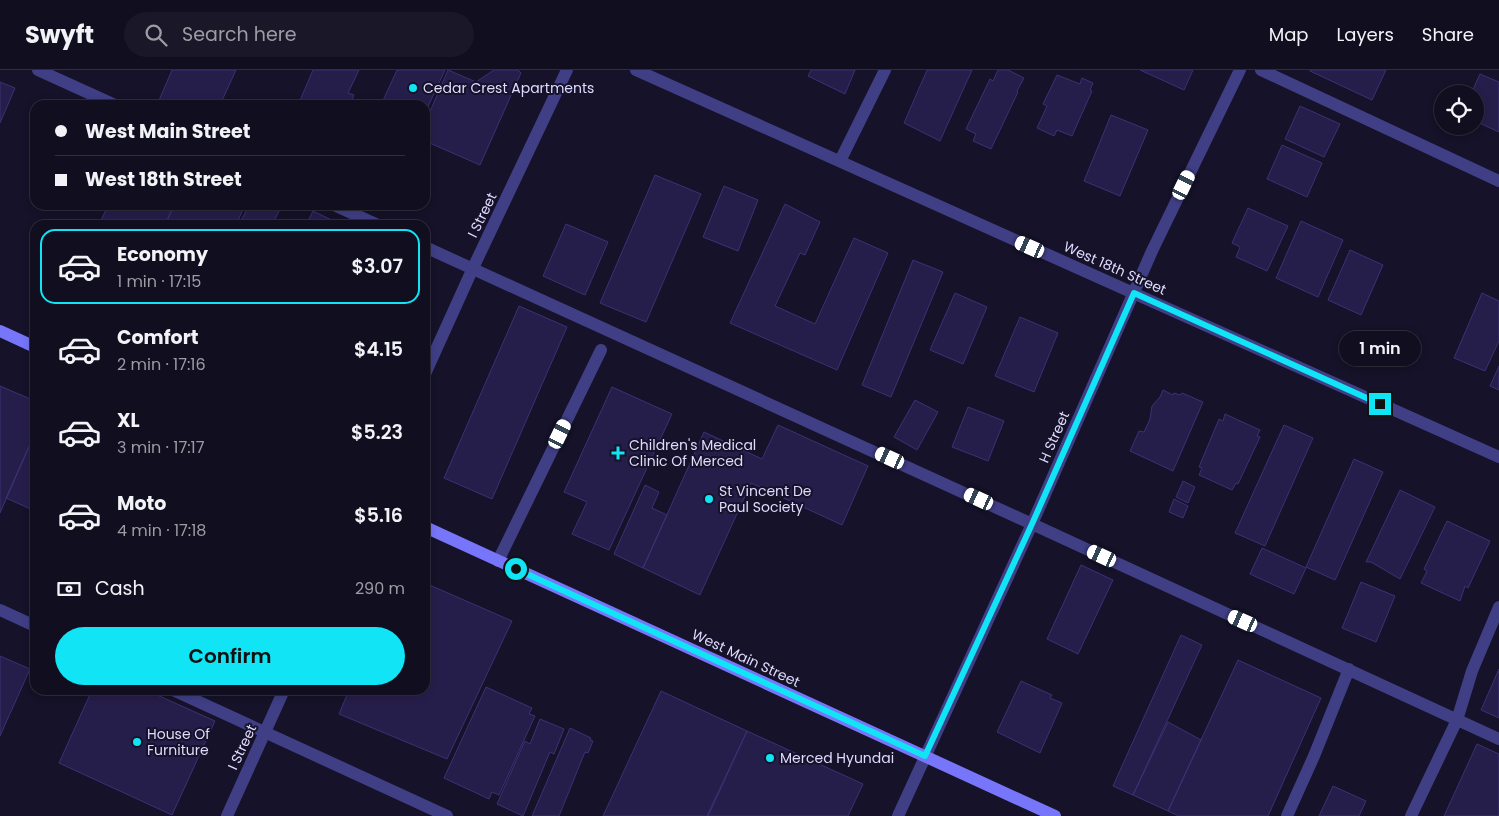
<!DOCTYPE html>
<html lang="en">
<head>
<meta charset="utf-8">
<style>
	body { margin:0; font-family:Poppins,sans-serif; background:#191728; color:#f1f3f6; height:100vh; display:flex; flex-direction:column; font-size:19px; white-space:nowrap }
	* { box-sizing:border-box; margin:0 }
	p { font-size:16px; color:#9c9ca4 }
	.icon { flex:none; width:28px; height:28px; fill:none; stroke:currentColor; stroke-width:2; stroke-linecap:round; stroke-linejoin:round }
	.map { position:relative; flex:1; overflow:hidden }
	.drawer { position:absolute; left:30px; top:150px; width:400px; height:475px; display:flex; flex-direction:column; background:#100e1f; border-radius:15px; box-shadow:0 2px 8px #0003,0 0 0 1px #302e3d }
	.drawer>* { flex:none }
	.top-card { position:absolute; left:30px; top:30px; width:400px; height:110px; border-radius:15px; box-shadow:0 2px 8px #0003,0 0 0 1px #302e3d; display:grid; align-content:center; height:110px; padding:0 25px; background:#100e1f }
	.buttons { position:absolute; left:1434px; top:15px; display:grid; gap:10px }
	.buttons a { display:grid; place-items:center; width:50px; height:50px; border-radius:50%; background:#100e1f; box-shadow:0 2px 8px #0003,0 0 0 1px #302e3d; font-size:25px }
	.end { position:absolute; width:22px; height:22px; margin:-11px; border:6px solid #10e4f5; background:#111; box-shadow:0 0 0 2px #111 }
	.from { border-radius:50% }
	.bubble { position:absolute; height:35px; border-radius:18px; background:#100e1f; box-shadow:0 2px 8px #0003,0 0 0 1px #302e3d; font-size:16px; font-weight:600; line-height:35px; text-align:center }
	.car { position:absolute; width:15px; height:30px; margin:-15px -8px; border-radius:6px; box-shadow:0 0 4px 1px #0007; background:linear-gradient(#fff 24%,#345 0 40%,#fff 0 76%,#345 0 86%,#fff 0) }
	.top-card b { display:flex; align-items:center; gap:18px; height:48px; font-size:19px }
	.top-card b+b { border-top:1px solid #302e3d }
	.top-card i { width:12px; height:12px; background:#f1f3f6 }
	ul { padding:9px 0 0; list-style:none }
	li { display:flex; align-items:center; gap:15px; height:75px; margin:0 10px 8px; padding:0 15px; border:2px solid transparent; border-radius:15px }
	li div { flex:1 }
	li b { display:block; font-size:19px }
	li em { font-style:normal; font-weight:600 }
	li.current { border-color:#10e4f5 }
	li>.icon { width:45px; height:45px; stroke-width:1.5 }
	.pay { display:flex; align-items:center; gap:12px; height:55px; padding:0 25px; font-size:19px }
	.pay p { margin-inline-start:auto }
	.action { display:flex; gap:10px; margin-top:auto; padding:10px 25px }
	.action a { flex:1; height:58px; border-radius:30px; background:#10e4f5; color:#111; font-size:20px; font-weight:600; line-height:58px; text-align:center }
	header { display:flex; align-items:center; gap:30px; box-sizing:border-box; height:70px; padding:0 25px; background:#100e1f; border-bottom:1px solid #302e3d }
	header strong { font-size:24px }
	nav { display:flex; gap:28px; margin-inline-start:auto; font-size:18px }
	.search { width:350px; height:45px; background:#191728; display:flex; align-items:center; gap:12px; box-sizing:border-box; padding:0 18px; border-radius:28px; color:#9c9ca4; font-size:19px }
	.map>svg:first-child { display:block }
	.building { fill:#261e4a; stroke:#3d3175 }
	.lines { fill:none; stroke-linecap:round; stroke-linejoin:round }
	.lane { stroke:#403f86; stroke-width:12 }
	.street { stroke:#403f86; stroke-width:12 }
	.secondary { stroke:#7776fa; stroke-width:12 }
	.route { stroke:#10e4f5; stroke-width:6 }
	.poi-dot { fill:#10e4f5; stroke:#151229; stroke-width:2 }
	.labels { text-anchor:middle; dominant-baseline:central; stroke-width:4; stroke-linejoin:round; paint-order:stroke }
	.poi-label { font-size:14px; fill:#dfdbfe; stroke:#151229; text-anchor:start }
	.street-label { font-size:14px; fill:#dfdbfe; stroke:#151229 }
</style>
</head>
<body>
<header>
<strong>Swyft</strong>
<div class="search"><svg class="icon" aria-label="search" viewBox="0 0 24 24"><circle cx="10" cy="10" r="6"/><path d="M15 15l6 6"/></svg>Search here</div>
<nav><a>Map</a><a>Layers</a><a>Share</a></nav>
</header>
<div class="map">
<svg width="1499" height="746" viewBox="0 0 1499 746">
	<rect width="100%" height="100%" fill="#151229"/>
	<!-- building -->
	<path class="building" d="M172 0H236L220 35H157Z
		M313 0H359L348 23 354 25 350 35H298Z
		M397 0H445L425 43V35H381Z
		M448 0 476 12 494 0H518L521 3 480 95 425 71V53Z
		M811 0H855L845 24 808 6Z
		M927 0H972L940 71 904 53Z
		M998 0H1008L1024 8 1017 21 1018 22 991 79 973 71 976 64 966 59 990 9 993 11Z
		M1140 0H1193L1184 20Z
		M1310 0H1386L1372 30 1310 1Z
		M1480 4 1499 12V62L1475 51V24H1471Z
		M1057 5 1080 14 1082 8 1093 13 1090 20 1092 21 1072 66 1057 60 1054 66 1037 58 1047 36 1043 34Z
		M0 12 15 18 0 53Z
		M1300 36 1340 54 1324 87 1285 69Z
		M1111 45 1148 60 1120 126 1084 111Z
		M1282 75 1322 93 1307 127 1267 109Z
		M655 105 701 124 646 252 600 233Z
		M724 116 758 130 738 181 703 167Z
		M785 134 820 152 805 185 800 183 775 236 815 254 854 168 888 183 837 300 730 253Z
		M108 135H174L165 155H99Z
		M174 135H245L236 155H165Z
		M249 135H282L272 155H239Z
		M1248 138 1288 156 1267 201 1236 187 1240 177 1232 173Z
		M313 141 342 155H306Z
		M1301 151 1343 170 1318 227 1276 208Z
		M566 154 608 172 585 225 543 206Z
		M1350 180 1383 195 1361 245 1328 230Z
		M913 190 943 202 891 327 862 315Z
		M955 223 987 237 963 294 930 280Z
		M1482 223 1499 231V271L1485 301 1454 288Z
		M519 236 567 257 492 429 444 408Z
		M1020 247 1058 263 1034 322 995 306Z
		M1499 296V320L1490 316Z
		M0 316 35 331V363L0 443Z
		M612 317 672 344 609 480 572 464 587 432 564 422Z
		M1163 320 1173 325 1174 323 1180 325 1182 323 1203 332 1173 401 1130 381 1139 361 1144 362 1150 349 1152 336 1160 327Z
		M915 330 938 342 917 380 894 367Z
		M968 337 1004 351 988 391 952 377Z
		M1225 344 1260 360 1257 366 1260 367 1238 414 1236 413 1232 420 1199 405 1202 398 1199 397 1219 349 1223 351Z
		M778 355 868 396 842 455 751 413 700 525 643 498 704 362 762 389Z
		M1284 355 1313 368 1265 476 1235 463Z
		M35 363V441L6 428Z
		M1354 389 1383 402 1335 510 1306 497Z
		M1183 411 1195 417 1188 433 1176 427Z
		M645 415 659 422 652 438 667 445 643 498 614 484Z
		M1400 420 1435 437 1400 509 1371 492H1366Z
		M1174 429 1188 436 1183 448 1169 442Z
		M1447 451 1490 471 1468 518 1465 516 1460 531 1421 513 1427 501 1424 499Z
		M1262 478 1306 498 1294 524 1250 504Z
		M1081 495 1113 510 1078 584 1047 569Z
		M1361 512 1395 526 1376 572 1342 558Z
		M425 513 512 551 447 689 339 644 349 620H425Z
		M1181 565 1202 575 1133 725 1113 716Z
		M0 586 30 599 0 666Z
		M1238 590 1321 628 1268 746H1179L1168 741Z
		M1499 599V648L1481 640Z
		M1021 611 1052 625 1050 628 1062 633 1040 683 997 662Z
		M486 617 532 638 529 644 535 646 499 725 492 722 489 729 444 708Z
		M92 620H146L215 651 172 745 59 693Z
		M661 621 747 661 707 746H603Z
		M540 649 564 659 554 684 550 682 523 746 497 734 525 671 530 674Z
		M1168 652 1201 670 1168 741 1133 725Z
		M570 658 591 668 590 670 593 671 588 683 585 682 559 746H532Z
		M747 661 863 714 848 746H708Z
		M1477 674 1499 684V746H1444Z
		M1333 716 1366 731 1359 746H1319Z"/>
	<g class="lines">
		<!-- lane -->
		<path class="lane" d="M38 0 115 35
			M1261 0 1499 111
			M840 91 885 0
			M334 135 378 155
			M425 177 1032 454 1499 669
			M498 491 601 280
			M0 540 35 556
			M173 620 447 746
			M1287 746 1314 686 1349 599
			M1411 746 1457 650 1472 601 1499 537"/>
		<!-- street -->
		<path class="street" d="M636 0 1499 387
			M425 304 473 198 567 0
			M227 746 284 620
			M898 746 1032 454 1152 181 1240 0"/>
		<!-- secondary -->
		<path class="secondary" d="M0 261 35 277
			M425 457 1055 746"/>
	</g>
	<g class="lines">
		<!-- route -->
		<path class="route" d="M516 499 925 686 1032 454 1134 223 1380 334"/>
	</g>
	<!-- markers -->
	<g class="poi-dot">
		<circle cx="413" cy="18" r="5"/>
		<path d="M615.5 375.5h5v5h5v5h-5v5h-5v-5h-5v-5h5z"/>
		<circle cx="709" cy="429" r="5"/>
		<circle cx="137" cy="672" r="5"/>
		<circle cx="770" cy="688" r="5"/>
	</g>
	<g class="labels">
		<!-- poi labels -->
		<g class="poi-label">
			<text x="423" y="18">Cedar Crest Apartments</text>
			<text x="629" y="375">Children's Medical<tspan x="629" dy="16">Clinic Of Merced</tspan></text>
			<text x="719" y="421">St Vincent De<tspan x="719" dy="16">Paul Society</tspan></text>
			<text x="147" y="664">House Of<tspan x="147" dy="16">Furniture</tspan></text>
			<text x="780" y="688">Merced Hyundai</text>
		</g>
		<!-- street labels -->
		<g class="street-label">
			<text transform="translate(482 145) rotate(-64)">I Street</text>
			<text transform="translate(1115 198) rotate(24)">West 18th Street</text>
			<text transform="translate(1054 367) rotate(-66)">H Street</text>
			<text transform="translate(746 588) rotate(25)">West Main Street</text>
			<text transform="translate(242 677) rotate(-65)">I Street</text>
		</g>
	</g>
</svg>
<div class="buttons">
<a><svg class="icon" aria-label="locate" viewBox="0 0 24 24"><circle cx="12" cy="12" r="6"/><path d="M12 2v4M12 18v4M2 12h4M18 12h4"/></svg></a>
</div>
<i class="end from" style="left:516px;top:499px"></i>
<i class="end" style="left:1380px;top:334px"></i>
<div class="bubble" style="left:1339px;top:261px;width:82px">1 min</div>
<i class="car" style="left:1184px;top:115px;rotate:26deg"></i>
<i class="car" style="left:1030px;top:177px;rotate:294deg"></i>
<i class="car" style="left:560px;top:364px;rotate:26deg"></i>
<i class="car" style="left:890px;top:388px;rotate:295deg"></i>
<i class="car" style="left:979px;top:429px;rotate:295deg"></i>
<i class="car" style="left:1102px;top:486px;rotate:295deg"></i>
<i class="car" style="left:1243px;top:551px;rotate:294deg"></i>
<div class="top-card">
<b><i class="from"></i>West Main Street</b>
<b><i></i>West 18th Street</b>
</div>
<section class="drawer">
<ul>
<li class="current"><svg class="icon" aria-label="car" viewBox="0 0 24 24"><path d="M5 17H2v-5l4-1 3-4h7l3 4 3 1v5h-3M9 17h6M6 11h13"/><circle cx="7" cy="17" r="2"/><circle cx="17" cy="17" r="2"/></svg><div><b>Economy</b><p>1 min · 17:15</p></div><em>$3.07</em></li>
<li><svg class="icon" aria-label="car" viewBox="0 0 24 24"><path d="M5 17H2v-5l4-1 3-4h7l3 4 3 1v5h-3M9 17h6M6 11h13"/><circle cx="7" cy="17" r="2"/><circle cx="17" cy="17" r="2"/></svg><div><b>Comfort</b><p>2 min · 17:16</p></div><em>$4.15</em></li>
<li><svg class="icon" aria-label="car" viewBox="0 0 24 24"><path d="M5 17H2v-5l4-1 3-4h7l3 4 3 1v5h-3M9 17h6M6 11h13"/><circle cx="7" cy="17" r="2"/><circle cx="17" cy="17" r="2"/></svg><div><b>XL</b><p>3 min · 17:17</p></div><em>$5.23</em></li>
<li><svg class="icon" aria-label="car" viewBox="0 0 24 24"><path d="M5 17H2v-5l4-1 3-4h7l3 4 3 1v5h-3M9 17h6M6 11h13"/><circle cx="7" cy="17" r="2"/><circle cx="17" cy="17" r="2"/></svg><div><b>Moto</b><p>4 min · 17:18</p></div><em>$5.16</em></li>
</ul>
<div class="pay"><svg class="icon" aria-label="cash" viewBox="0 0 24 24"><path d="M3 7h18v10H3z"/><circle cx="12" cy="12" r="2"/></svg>Cash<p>290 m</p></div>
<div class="action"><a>Confirm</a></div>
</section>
</div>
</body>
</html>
